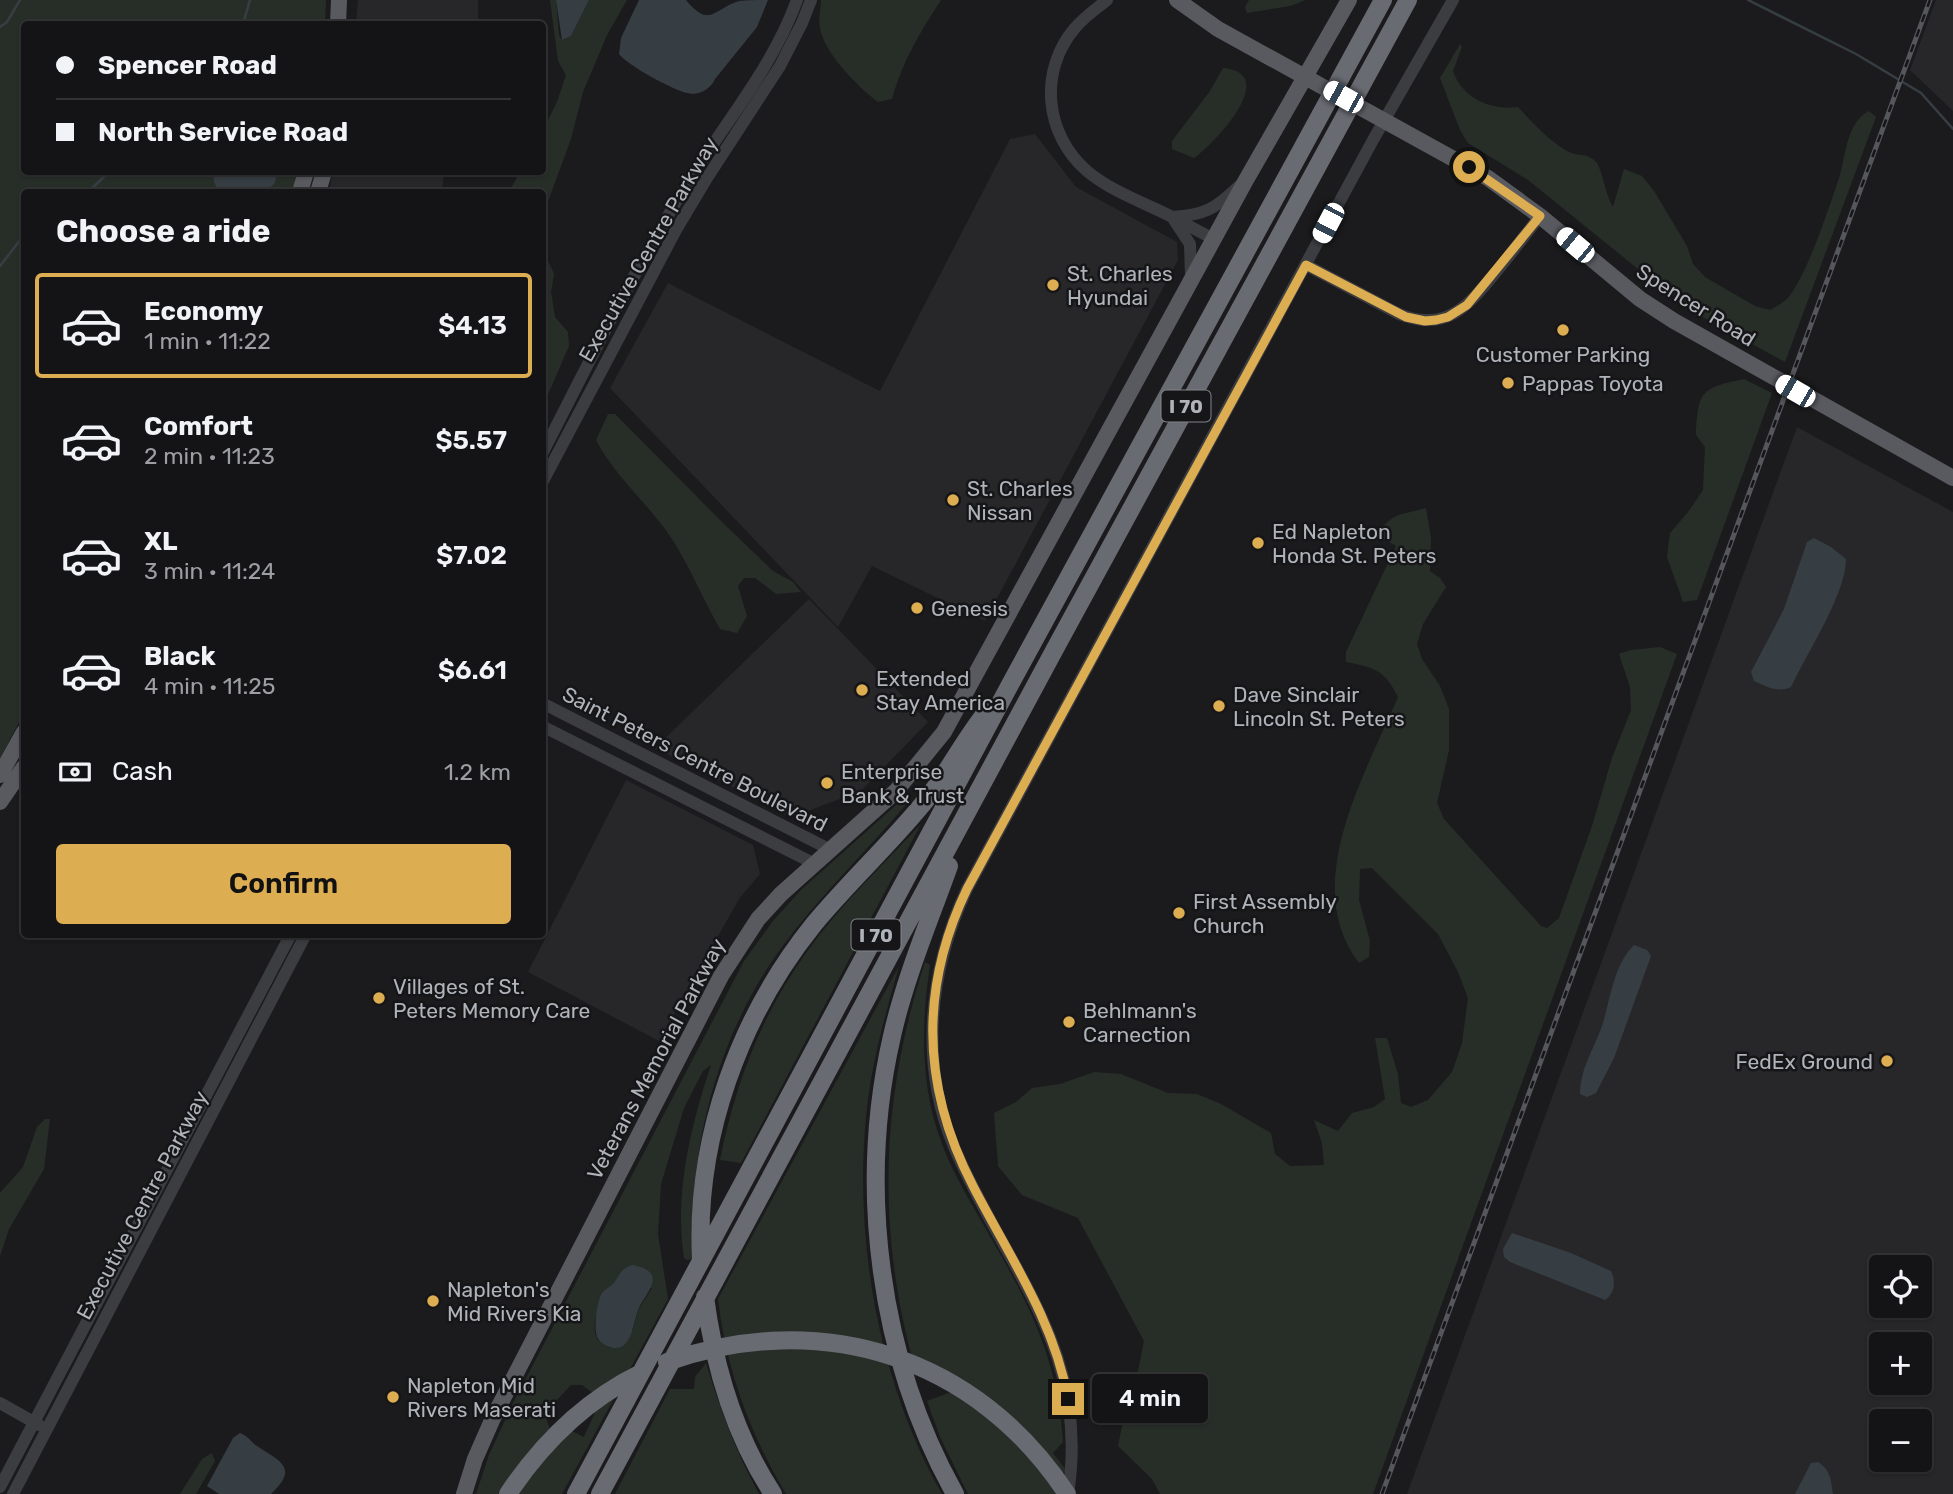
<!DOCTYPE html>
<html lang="en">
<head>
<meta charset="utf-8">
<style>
	body { margin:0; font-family:Rubik,sans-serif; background:#1d1d1f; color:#f1f3f6; height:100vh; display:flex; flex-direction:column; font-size:26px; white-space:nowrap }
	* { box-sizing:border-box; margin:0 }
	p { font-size:23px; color:#9d9ea1 }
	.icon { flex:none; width:38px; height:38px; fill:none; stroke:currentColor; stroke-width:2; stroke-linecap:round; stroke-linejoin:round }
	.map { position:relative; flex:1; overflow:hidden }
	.details { position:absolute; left:21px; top:189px; width:525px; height:749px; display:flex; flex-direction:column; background:#141416; border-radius:7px; box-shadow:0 2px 5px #0004,0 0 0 2px #333335 }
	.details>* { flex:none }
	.banner { position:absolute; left:21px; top:21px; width:525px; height:154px; border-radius:7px; box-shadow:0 2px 5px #0004,0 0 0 2px #333335; display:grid; align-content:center; height:154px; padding:0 35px; background:#141416 }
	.fabs { position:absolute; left:1869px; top:1255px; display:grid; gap:14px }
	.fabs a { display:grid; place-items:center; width:63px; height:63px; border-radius:7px; background:#141416; box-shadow:0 2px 5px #0004,0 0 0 2px #333335; font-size:35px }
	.end { position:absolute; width:32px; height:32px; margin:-16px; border:9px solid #ddad52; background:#111; box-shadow:0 0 0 4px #111 }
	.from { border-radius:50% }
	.bubble { position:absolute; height:49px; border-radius:7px; background:#141416; box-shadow:0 2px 5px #0004,0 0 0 2px #333335; font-size:23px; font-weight:600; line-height:49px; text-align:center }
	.car { position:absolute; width:21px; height:42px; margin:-21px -10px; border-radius:9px; box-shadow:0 0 5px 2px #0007; background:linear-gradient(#fff 24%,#345 0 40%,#fff 0 76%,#345 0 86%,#fff 0) }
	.banner b { display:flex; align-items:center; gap:24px; height:66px; font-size:26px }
	.banner b+b { border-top:2px solid #333335 }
	.banner i { width:18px; height:18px; background:#f1f3f6 }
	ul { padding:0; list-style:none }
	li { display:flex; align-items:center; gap:21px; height:105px; margin:0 14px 10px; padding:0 21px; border:4px solid transparent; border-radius:7px }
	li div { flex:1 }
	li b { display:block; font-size:26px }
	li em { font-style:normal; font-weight:600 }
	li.on { border-color:#ddad52 }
	li>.icon { width:63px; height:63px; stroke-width:1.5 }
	h2 { padding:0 35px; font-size:32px; line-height:84px }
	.pay { display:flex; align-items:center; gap:18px; height:77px; padding:0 35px; font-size:26px }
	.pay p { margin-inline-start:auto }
	.cta { display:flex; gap:14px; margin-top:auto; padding:14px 35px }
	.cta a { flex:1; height:80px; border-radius:7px; background:#ddad52; color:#111; font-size:28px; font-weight:600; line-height:80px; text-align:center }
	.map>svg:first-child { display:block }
	.built { fill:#272729; fill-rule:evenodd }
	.green { fill:#272e28; fill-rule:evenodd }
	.water { fill:#363e44 }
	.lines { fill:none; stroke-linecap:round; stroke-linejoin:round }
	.stream { stroke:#363e44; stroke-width:2.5 }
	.minor { stroke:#3c3d41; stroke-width:12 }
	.major { stroke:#595a60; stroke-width:16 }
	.highway { stroke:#696b72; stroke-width:18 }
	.rail-casing { stroke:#55575c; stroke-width:5 }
	.rail { stroke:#161618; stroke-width:2.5; stroke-dasharray:8; stroke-linecap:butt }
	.route { stroke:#ddad52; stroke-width:9 }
	.poi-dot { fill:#ddad52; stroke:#161618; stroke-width:2.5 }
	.labels { text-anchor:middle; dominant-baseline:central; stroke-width:5; stroke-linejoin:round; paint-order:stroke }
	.shield { fill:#161618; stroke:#818489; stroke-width:2 }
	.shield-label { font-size:19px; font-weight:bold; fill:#afb3ba }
	.street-label { font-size:21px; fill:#afb3ba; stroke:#161618 }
	.poi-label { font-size:21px; fill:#afb3ba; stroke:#161618; text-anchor:start }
</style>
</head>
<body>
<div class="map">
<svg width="1953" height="1494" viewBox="0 0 1953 1494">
	<rect width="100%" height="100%" fill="#1b1b1d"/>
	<!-- built -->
	<path class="built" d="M358 0H478V24H356Z
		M1936 0H1953V111L1910 70Z
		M1035 134 1076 187 1177 242 1178 260 985 621 872 566 838 627 610 388 668 283 880 391 1010 139Z
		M333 172H444L442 192H329Z
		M1797 427 1953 512V1494H1407ZM1881 1267H1920V1306H1881ZM1881 1344H1920V1382H1881ZM1881 1421H1920V1460H1881Z
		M809 599 928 722 861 791 792 817 655 748Z
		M626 780 753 845 760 874 739 899 659 1041 528 972Z"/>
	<!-- green -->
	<path class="green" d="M0 0H326L325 24H24V172H299L293 192H24V713L0 758Z
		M550 0H556L559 35 562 40 571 36 589 0H627L607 35 583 92 571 139 543 215 542 192H509L520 172H542L543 130 557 102 566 75 558 61Z
		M821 0H941C920 32 902 62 892 99L878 102C858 87 824 53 820 28 818 20 821 9 821 0Z
		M1249 0H1306L1290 6 1247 13 1245 7Z
		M1460 44 1462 47 1453 71C1462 98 1491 111 1518 107 1533 123 1547 139 1567 151 1577 157 1587 152 1596 162 1603 171 1605 194 1613 207L1624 169 1642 176 1654 191 1687 246 1693 264 1705 277 1755 306 1770 310C1776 307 1783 303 1788 298 1808 273 1828 210 1839 178 1846 157 1846 122 1869 111L1876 117 1785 362 1704 318 1648 277 1528 180 1468 143 1460 130 1440 78Z
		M1223 68C1282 73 1213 145 1194 158L1172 149V141L1210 91Z
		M543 250 554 274 551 292 555 317 568 332 569 346 543 406Z
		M1744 379 1772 393 1697 600 1683 602 1667 557 1670 533 1688 512 1703 490 1705 447 1696 435C1698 391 1701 388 1744 379Z
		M608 414H615L723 523 773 571 793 582 801 592 776 594 755 578H744L738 586 747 616 737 633 720 629C705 603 693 574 677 547 655 509 615 478 596 440Z
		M1426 508 1431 538 1430 571 1440 578 1446 587 1423 624 1417 644 1422 659 1440 686 1449 709V750L1437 803 1444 819 1541 926 1547 928 1559 918 1592 826 1612 758 1631 710 1630 687 1619 654 1631 650 1660 647 1677 654 1373 1494H1160L1152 1479 1118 1446 1125 1412 1137 1376 1144 1341 1078 1218 1022 1195 998 1166 994 1113 1016 1102 1032 1088 1060 1084 1094 1072 1121 1074 1168 1093 1197 1094 1221 1104 1271 1133 1275 1154 1290 1166 1324 1165 1322 1143 1314 1120 1338 1131 1352 1113 1374 1107 1385 1099 1375 1038H1387L1398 1074 1401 1103 1411 1107 1428 1100 1452 1072 1462 1043 1468 998 1458 972 1438 934 1372 868 1360 869 1359 900 1370 941 1369 957 1359 963C1299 885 1366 773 1398 697 1384 669 1375 668 1346 662V652L1396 546 1376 534C1396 511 1398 516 1426 508Z
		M904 798 908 802C867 851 820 895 782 947 716 1037 689 1148 692 1259L687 1260 684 1258C674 1194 691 1125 711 1065L703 1071 684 1108 661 1184 658 1234 668 1299 562 1494H515L570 1430 584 1437 601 1399 582 1385H571L554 1403 546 1417 550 1430 501 1494H476L489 1455 511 1407 744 961 773 921 802 889ZM613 1286 652 1288 638 1310 633 1329 617 1348H610L598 1340C588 1321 602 1301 613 1286Z
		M921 824 741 1163 720 1160C735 1084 761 1016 806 953 839 906 882 866 921 824Z
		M925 962 930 965C921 1025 920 1086 942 1144 954 1177 974 1207 991 1238 1031 1307 1058 1362 1063 1442L1053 1453 1066 1470 1063 1473C1052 1461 1042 1447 1030 1435 1004 1407 972 1384 938 1366L916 1372C876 1233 880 1100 925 962Z
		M899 966C885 1015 871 1065 866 1117 854 1243 879 1383 942 1494H786C750 1434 726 1369 718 1299Z
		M45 1119H50L44 1169 9 1229 0 1256V1193L23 1167 37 1127Z
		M706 1363C720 1409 736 1452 759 1494H615L670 1389H694L695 1377Z
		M954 1391 998 1421 1061 1494H968L940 1437 927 1401Z
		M212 1453 215 1461 196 1494H180L202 1459Z"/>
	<!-- water -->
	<path class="water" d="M556 0H589L571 36 562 40Z
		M639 0H686C710 29 713 9 739 1 747 0 759 0 768 0L757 27 715 79C711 89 699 96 687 93 673 90 627 65 619 54L621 38Z
		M214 172H278L274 184 265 192H219L214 182Z
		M1814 538 1831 547 1846 559C1846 594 1807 653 1791 687 1778 693 1767 687 1754 681L1751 672 1784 609 1807 542Z
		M1634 945 1647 950 1651 956 1614 1058 1596 1093 1587 1097 1580 1094C1580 1069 1594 1049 1602 1026 1611 998 1613 966 1634 945Z
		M1512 1233 1571 1253 1611 1271C1616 1281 1615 1293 1605 1300L1510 1262 1504 1257 1503 1249Z
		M633 1265C670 1273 645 1293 638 1310 633 1323 632 1350 613 1348 608 1347 602 1344 599 1340 592 1332 597 1302 602 1293 606 1288 611 1287 614 1283 620 1274 621 1268 633 1265Z
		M240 1433C247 1435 251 1442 257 1446 279 1461 300 1467 271 1494H219L207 1486 233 1438Z
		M1818 1462C1831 1470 1831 1481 1833 1494H1795L1811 1463Z"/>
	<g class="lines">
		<!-- stream -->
		<path class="stream" d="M1748 0 1856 54 1921 93 1953 129
			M243 24 250 0
			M0 27 7 22 20 0
			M88 192 109 172
			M0 266 24 235"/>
		<!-- minor -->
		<path class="minor" d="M1107 0C1096 9 1084 17 1075 28 1038 71 1045 135 1087 171 1108 189 1137 200 1162 212 1179 220 1196 230 1214 239
			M1172 217C1205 215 1215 209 1239 186
			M1174 220 1190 244 1191 277
			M1306 265 1399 314C1446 333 1468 306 1496 272 1511 254 1525 235 1540 216
			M542 454C588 364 633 273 685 187 723 125 772 69 797 0
			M542 483 676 230 707 178 780 66 802 23 811 0
			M542 703 829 849
			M542 726 813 863
			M0 1403 39 1425
			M0 1487 291 934
			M13 1494 306 934
			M1068 1494C1091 1349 1006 1269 954 1147 919 1063 929 970 967 889L1373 140 1453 0"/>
		<!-- major -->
		<path class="major" d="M1177 0 1218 29 1488 178 1540 216 1640 299 1674 321 1953 478
			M338 24 339 0
			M300 192 306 172
			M318 192 324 172
			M0 775 24 732
			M0 802 24 767
			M464 1494 475 1459 493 1418 721 976 758 919 781 894 896 791 944 732 1246 180 1349 0"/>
		<!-- highway -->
		<path class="highway" d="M949 866C929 922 905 978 892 1036 857 1188 879 1358 955 1494
			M701 1259C695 1139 739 1017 814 924 848 883 887 847 921 806 946 777 963 740 988 710
			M705 1297C714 1365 735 1436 773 1494
			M667 1362C821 1308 976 1356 1067 1494
			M508 1494C542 1443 586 1400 641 1373
			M576 1494 1012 681 1383 0
			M600 1494 1056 647 1408 0"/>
		<defs>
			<path id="rail" d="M1382 1494 1930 0"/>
		</defs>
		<!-- rail casing -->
		<use href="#rail" class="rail-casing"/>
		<!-- rail -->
		<use href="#rail" class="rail"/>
	</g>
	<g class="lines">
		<!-- route -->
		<path class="route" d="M1068 1399C1054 1320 1009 1256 973 1186 922 1088 919 989 967 889L1306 265 1406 317 1425 321 1436 320 1448 317 1467 305 1540 216 1469 167"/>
	</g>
	<!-- markers -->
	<g class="poi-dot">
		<circle cx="1053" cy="285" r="7"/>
		<circle cx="1563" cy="330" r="7"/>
		<circle cx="1508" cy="383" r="7"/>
		<circle cx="953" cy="500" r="7"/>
		<circle cx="1258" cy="543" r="7"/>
		<circle cx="917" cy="608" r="7"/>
		<circle cx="862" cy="690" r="7"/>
		<circle cx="1219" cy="706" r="7"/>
		<circle cx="827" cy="783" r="7"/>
		<circle cx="1179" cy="913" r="7"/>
		<circle cx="379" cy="998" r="7"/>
		<circle cx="1069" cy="1022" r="7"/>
		<circle cx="1887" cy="1061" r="7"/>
		<circle cx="433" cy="1301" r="7"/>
		<circle cx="393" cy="1397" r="7"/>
	</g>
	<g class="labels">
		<!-- shield labels -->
		<g class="shield">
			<rect x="1161.5" y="390.5" width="49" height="31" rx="5"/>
			<rect x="851.5" y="919.5" width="49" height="31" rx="5"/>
		</g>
		<g class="shield-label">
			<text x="1186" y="406">I 70</text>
			<text x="876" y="935">I 70</text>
		</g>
		<!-- street labels -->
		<g class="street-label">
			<text transform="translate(648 249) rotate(-60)">Executive Centre Parkway</text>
			<text transform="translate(1696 305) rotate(32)">Spencer Road</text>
			<text transform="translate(695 759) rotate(27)">Saint Peters Centre Boulevard</text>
			<text transform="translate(656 1059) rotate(-62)">Veterans Memorial Parkway</text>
			<text transform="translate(142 1205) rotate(-62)">Executive Centre Parkway</text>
		</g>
		<!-- poi labels -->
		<g class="poi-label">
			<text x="1067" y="273">St. Charles<tspan x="1067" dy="24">Hyundai</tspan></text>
			<text x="1563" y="354" text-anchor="middle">Customer Parking</text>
			<text x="1522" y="383">Pappas Toyota</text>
			<text x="967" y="488">St. Charles<tspan x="967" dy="24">Nissan</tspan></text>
			<text x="1272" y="531">Ed Napleton<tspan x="1272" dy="24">Honda St. Peters</tspan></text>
			<text x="931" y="608">Genesis</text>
			<text x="876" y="678">Extended<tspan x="876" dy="24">Stay America</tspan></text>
			<text x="1233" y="694">Dave Sinclair<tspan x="1233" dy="24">Lincoln St. Peters</tspan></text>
			<text x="841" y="771">Enterprise<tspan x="841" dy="24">Bank &amp; Trust</tspan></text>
			<text x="1193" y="901">First Assembly<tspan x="1193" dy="24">Church</tspan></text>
			<text x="393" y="986">Villages of St.<tspan x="393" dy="24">Peters Memory Care</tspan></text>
			<text x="1083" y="1010">Behlmann's<tspan x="1083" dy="24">Carnection</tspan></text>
			<text x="1873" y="1061" text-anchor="end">FedEx Ground</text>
			<text x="447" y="1289">Napleton's<tspan x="447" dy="24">Mid Rivers Kia</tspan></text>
			<text x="407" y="1385">Napleton Mid<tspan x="407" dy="24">Rivers Maserati</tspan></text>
		</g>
	</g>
</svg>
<div class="fabs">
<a><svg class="icon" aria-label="locate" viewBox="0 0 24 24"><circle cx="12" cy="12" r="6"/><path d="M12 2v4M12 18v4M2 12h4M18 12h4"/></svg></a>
<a>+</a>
<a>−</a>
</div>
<i class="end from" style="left:1469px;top:167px"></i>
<i class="end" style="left:1068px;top:1399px"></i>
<div class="bubble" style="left:1092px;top:1374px;width:116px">4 min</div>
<i class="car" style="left:1343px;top:97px;rotate:299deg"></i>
<i class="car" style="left:1328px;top:223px;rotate:208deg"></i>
<i class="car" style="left:1575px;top:245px;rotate:310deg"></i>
<i class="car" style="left:1795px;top:391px;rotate:300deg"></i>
<div class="banner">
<b><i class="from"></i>Spencer Road</b>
<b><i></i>North Service Road</b>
</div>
<section class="details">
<h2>Choose a ride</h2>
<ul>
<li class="on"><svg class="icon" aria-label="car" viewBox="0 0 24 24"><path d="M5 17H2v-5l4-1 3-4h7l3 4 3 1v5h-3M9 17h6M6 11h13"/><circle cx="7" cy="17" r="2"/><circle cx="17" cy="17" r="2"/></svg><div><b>Economy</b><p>1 min · 11:22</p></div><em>$4.13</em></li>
<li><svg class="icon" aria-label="car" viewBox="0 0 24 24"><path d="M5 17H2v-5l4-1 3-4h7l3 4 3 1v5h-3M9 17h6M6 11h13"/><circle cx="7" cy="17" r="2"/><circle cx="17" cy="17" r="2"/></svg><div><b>Comfort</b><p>2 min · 11:23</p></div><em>$5.57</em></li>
<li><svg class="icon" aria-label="car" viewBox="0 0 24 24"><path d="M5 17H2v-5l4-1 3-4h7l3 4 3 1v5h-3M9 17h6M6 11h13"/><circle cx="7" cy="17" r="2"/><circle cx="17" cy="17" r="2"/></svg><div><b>XL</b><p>3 min · 11:24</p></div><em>$7.02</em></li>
<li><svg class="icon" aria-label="car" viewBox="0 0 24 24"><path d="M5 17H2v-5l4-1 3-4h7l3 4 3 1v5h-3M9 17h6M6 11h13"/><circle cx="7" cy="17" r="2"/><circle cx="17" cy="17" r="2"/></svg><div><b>Black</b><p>4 min · 11:25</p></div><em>$6.61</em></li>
</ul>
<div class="pay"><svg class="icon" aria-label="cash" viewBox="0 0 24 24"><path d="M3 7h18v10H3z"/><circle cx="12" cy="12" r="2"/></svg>Cash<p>1.2 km</p></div>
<div class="cta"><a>Confirm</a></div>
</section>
</div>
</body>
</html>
